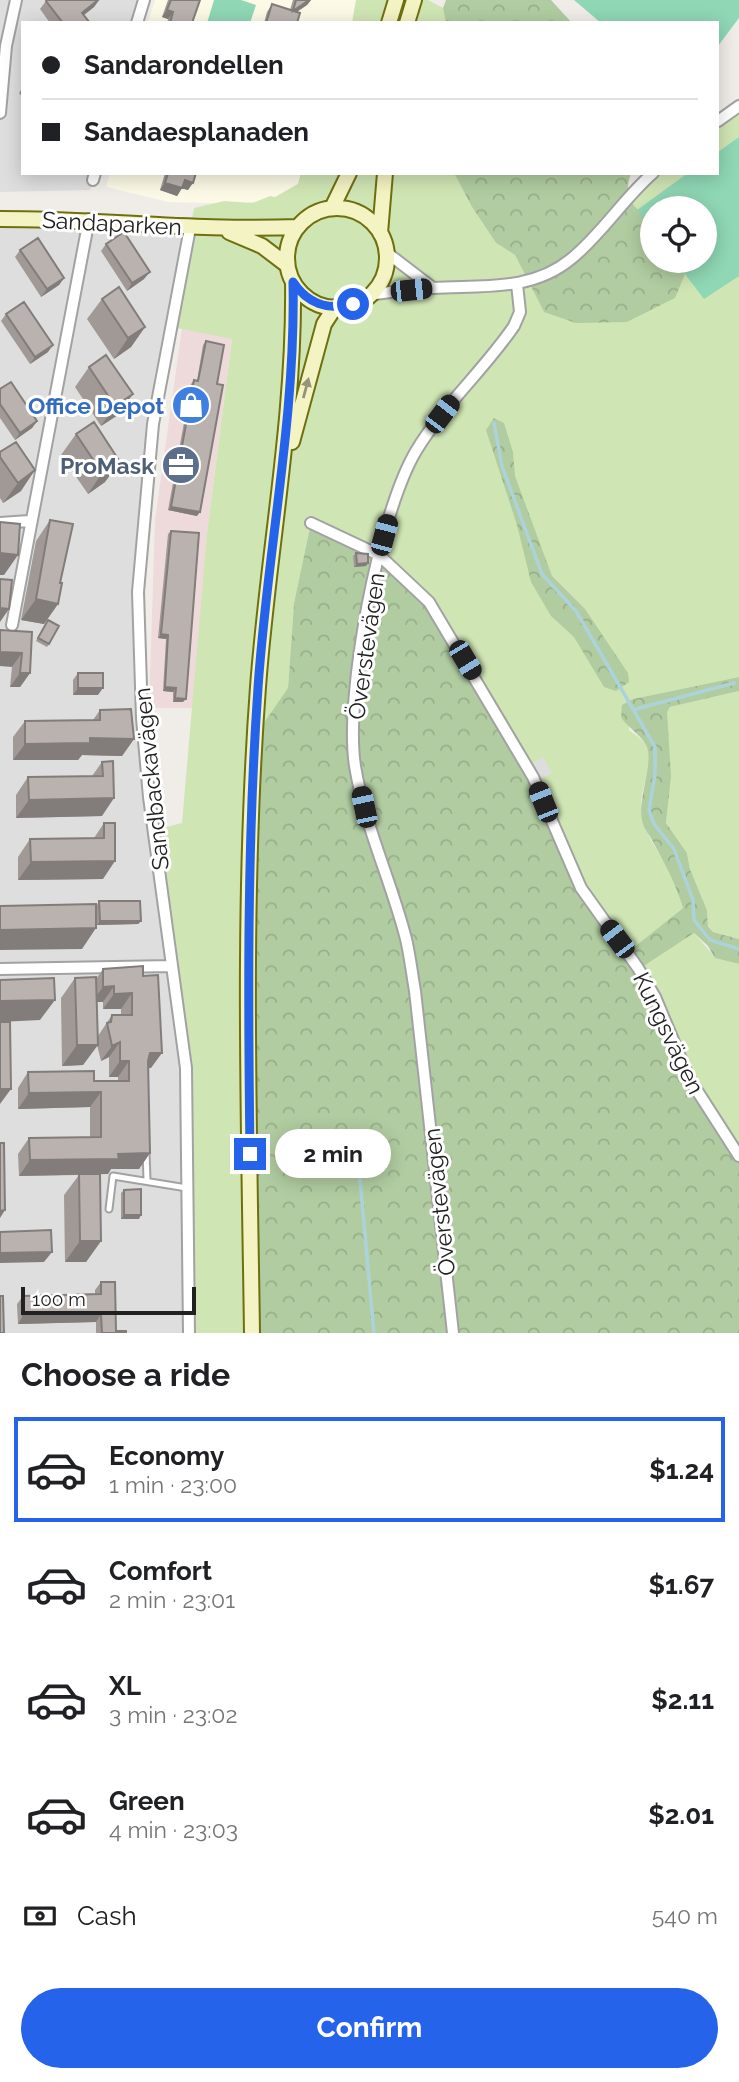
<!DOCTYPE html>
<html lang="en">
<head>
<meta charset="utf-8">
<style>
	body { margin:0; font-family:Raleway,sans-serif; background:#f2f2f2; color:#202124; height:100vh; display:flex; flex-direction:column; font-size:26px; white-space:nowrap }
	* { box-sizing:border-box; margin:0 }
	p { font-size:23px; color:#757577 }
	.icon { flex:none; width:38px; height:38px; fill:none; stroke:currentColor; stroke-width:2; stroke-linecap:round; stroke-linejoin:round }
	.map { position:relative; height:1333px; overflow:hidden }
	.details { display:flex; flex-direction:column; background:#fff; flex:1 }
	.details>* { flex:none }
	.hud { position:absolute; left:21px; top:21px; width:698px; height:154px; border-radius:0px; box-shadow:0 4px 18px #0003; display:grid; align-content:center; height:154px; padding:0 21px; background:#fff }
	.tools { position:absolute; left:640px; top:196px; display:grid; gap:14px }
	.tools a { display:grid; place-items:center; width:77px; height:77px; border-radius:50%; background:#fff; box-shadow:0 4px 18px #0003; font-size:35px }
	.scale { position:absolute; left:21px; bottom:18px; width:175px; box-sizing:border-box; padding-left:7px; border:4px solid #212121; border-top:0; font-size:19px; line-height:24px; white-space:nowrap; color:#212121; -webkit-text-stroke:5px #fff; paint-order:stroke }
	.end { position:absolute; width:32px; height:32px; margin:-16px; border:9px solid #2563eb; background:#fff; box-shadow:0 0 0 4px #fff }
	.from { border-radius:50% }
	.bubble { position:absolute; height:49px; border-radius:24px; background:#fff; box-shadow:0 4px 18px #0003; font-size:23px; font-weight:700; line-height:49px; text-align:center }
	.car { position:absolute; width:21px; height:42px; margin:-21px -10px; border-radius:9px; box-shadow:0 0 5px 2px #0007; background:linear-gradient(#222 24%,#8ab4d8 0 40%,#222 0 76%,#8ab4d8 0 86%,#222 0) }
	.hud b { display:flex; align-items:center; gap:24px; height:66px; font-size:26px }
	.hud b+b { border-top:2px solid #e0e0e0 }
	.hud i { width:18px; height:18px; background:#202124 }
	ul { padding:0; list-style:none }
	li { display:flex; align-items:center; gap:21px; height:105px; margin:0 14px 10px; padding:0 7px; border:4px solid transparent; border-radius:0px }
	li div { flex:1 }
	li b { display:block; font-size:26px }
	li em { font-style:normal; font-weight:700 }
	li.on { border-color:#2563eb }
	li>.icon { width:63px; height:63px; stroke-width:1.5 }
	h2 { padding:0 21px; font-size:32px; line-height:84px }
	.pay { display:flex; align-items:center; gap:18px; height:77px; padding:0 21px; font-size:26px }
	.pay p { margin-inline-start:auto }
	.cta { display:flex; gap:14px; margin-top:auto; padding:14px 21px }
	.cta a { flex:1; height:80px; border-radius:42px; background:#2563eb; color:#fff; font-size:28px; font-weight:700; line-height:80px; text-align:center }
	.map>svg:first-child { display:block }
	.residential { fill:#dfdede }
	.commercial { fill:#efdadb }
	.education { fill:#fcfae6 }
	.grass { fill:#d0e5b4 }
	.forest { fill:url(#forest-crowns) }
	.pitch { fill:#8fd7b5 }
	.parking { fill:#ddd }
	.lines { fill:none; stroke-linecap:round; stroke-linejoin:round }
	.stream { stroke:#add3da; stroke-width:3.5 }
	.lane-casing { stroke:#a2a2a2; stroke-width:9 }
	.street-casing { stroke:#a2a2a2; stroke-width:14 }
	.secondary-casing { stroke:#6e7010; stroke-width:18 }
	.lane { stroke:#fff; stroke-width:5 }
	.street { stroke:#fff; stroke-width:10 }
	.secondary { stroke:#f4f3c3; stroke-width:14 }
	.wall { fill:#a09996; fill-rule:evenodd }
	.shaded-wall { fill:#827d7a }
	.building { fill:#bab2ae; stroke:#827d7a; stroke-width:2 }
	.oneway { fill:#95947a }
	.route { stroke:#2563eb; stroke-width:9 }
	.labels { text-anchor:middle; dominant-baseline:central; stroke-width:6; stroke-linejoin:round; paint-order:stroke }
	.street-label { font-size:23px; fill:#212121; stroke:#fff }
	.shop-label { font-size:23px; font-weight:bold; fill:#366cbe; stroke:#fff; text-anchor:end }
	.service-label { font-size:23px; font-weight:bold; fill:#4e5e75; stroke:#fff; text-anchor:end }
</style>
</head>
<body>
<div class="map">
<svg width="739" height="1333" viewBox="0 0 739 1333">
	<defs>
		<pattern id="forest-crowns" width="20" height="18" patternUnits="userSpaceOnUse" patternTransform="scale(1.75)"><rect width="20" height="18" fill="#b1cca1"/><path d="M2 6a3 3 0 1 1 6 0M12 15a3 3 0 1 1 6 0" fill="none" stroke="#98af8a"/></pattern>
	</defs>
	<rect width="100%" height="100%" fill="#f0ede9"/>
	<!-- residential -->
	<path class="residential" d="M0 0H144L137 23H23V173H95L90 190 0 192Z
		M0 219 190 228 144 497 142 718 181 1024 189 1333H0Z"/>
	<!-- commercial -->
	<path class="commercial" d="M182 328 232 338 207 533 193 708H149L155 520Z"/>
	<!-- education -->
	<path class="education" d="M155 0H356L352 23H148Z
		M110 173H301L298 184 275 198 241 204 169 202 106 187Z"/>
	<!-- grass -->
	<path class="grass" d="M356 0H428L443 8 446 23H352Z
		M739 106V677L633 699 629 730C634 734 643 739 646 745 656 761 639 790 641 809 643 834 659 851 670 872 676 883 679 895 683 908L628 953 311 524 294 603 288 689 255 736 252 1333H189L187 1116 154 830 182 823 207 533 232 339 172 327 194 208 224 201 253 203 270 196 275 197 298 184 301 173H454L472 207 496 243 515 255 544 312 685 274 675 261H705V208H653V231L628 198 653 173H718V121Z
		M739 691V939L713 932 708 925 707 910 690 869 687 853 666 823 669 793 666 712 670 707Z
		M694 933 716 958 739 964V1156L713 1120 638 968Z"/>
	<!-- forest -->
	<path class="forest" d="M446 0H551L572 23H446L443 8Z
		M454 173H631C619 209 646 206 653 232 655 241 653 252 653 261H675L685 274 675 298 627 322 576 323 544 312 515 255 496 243 472 207Z
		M494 418 504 423 513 452 515 476 552 576 585 609 628 673 629 682 616 691 604 687 574 637 551 616 531 582 517 525 486 430Z
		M311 523 379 555 429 602 499 716 563 850 627 953 683 908C676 884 665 864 654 844 650 835 644 830 642 820 637 799 655 761 646 745 641 735 627 727 621 717L622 705 633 699 739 677V691L670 707 667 712 671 776 666 823 687 853 690 869 707 910 708 926 713 932 739 939V964L715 958 708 946 694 933 639 969 689 1078 739 1156V1333H252L255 736 288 688 294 603Z"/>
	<!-- pitch -->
	<path class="pitch" d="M214 0H241L256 5 250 23H207Z
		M574 0H739V18L718 46V23H601Z
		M739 137V276L704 299 675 261H705V208H653V231L637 210 688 173H718V152Z"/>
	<!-- parking -->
	<path class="parking" d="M543 757 552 773 541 779 533 763Z"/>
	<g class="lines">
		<!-- stream -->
		<path class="stream" d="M494 423 502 466 542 574 576 611 655 747V774L649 810 654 824 674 849 693 900 694 920 710 940 739 949
			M636 709 734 683
			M356 1136 374 1333"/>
		<defs>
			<path id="lane" d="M146 1151 147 1180
				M109 1209 113 1176 187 1188"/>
			<path id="street" d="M137 23 144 0
				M0 113 6 46 16 0
				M718 121 739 106
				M93 180 95 173
				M386 252 433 288
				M369 295C390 292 412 289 433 288 481 285 531 292 571 259 602 234 623 199 653 173
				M0 523 29 521
				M311 523 379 555 429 602 533 777 581 888 638 968 655 997 689 1078 739 1156
				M12 625 89 219
				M0 969 172 966
				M189 1333 186 1068 149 797 142 718 138 592 153 424 190 228
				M453 1333 415 991C412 974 410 956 406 939 391 880 365 827 355 766 344 696 379 513 416 451 443 406 484 370 514 326L520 312 517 284"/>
			<path id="secondary" d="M389 23 396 0
				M407 23 414 0
				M332 208 349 173
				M287 258a50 50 0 1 1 100 0a50 50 0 1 1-100 0Z
				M0 219C100 219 198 231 298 227
				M229 232 262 246 287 265
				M380 233 385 173
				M292 442 324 324 335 307
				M252 1333C249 1118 242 902 258 687 268 552 295 418 293 282"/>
		</defs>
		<!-- lane casing -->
		<use href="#lane" class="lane-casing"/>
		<!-- street casing -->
		<use href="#street" class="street-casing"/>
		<!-- secondary casing -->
		<use href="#secondary" class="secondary-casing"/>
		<!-- lane -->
		<use href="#lane" class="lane"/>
		<!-- street -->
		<use href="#street" class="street"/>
		<!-- secondary -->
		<use href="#secondary" class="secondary"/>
	</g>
	<!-- wall -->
	<path class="wall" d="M99 0 94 7 84 15 90 23H50L40 9 46 1Z
		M168 0H200L192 23H167L168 19 162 17Z
		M293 0H311L307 5 296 12 297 23H264L267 12 272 4 290 10Z
		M23 87V98L19 93Z
		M165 173H196L188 190 182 188 177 196 160 190Z
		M106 244 144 279 127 291 101 251Z
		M20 250 64 278 59 285 41 297 15 257Z
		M102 299 145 327 131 347 114 359 87 319Z
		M6 314 48 352 30 364 1 321Z
		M206 341 217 384 197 516 168 510 191 384 194 380 197 381 203 345Z
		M106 355 118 415 101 426 75 387 89 367Z
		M0 389 37 421 32 428 15 440 0 418Z
		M94 422 105 482 88 494 61 455 76 434Z
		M16 442 21 491 3 503 0 498V452Z
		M50 520 60 583 58 604 44 624 21 620 36 541Z
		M171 531 183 702H173V692L163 691 166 639 158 638 168 534Z
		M356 553 368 563 366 566 354 567 353 556Z
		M48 620 49 644 47 647 36 641Z
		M32 632 30 673 20 687H10L12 667Z
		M78 673 98 695H73V680Z
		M100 710 134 739 122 756 82 755 78 760H13V737L25 721 93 720Z
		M102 762V816L16 818V795L28 777 92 776Z
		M104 823 103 879 18 880V857L30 839 94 838Z
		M99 901 141 921 138 924 97 925V905Z
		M103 969 143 976 151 1068H148L150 1153 139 1169H111L108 1174H100L101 1241 86 1262H65L64 1195 79 1175 19 1176 18 1154 29 1138 90 1137V1107L18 1109V1088L28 1072 94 1081H118V1077H109V1057L101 1061 97 1045 83 1065 62 1066 61 998 75 978 96 979ZM97 1002H103V1009H121V1015H112L98 1036Z
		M124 1190 139 1219H121V1193Z
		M101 1282 116 1331 126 1333H96V1322L18 1324 17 1304 23 1296 95 1294V1290Z"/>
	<!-- shaded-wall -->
	<path class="shaded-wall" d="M99 0 94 7 76 21 82 13Z
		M309 0H311L307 5 288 18 293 11Z
		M167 10 173 12 168 19 162 17Z
		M185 180 193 183 188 190 180 188Z
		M165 183 182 188 177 196 160 190Z
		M150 272 144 279 127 291 132 283Z
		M64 278 59 285 41 297 47 289Z
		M145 327 131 347 114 359 128 338Z
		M53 345 48 352 30 364 35 357Z
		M133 394 118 415 101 426 115 406Z
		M37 421 32 428 15 440 20 433Z
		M120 462 105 482 88 494 102 473Z
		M35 470 21 491 3 503 18 483Z
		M171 507 200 512 197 516 168 510Z
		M0 553 18 555 4 575H0Z
		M368 563 366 566 354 567 357 564Z
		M36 599 58 604 44 624 21 620Z
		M0 608 9 609 0 622Z
		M161 634 168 635 166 639 158 638Z
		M0 652 22 653 12 667 0 666Z
		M20 673H30L20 687H10Z
		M165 687 176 688 173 692 163 691Z
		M78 688H103L98 695H73Z
		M175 698 186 699 183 702H173Z
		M90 738 134 739 122 756 82 755 78 760H13L25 744Z
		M114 798 102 816 16 818 29 800Z
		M115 861 103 879 18 880 31 862Z
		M100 921H141L138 924 97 925Z
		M96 928 82 949 0 950V930Z
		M114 986 103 1002H92L103 987Z
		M132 993 121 1009H103L114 994Z
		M55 1000 40 1020 0 1022V1001Z
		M120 1042 109 1057 101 1061 112 1046Z
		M77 1045H98L83 1065 62 1066Z
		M150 1053H162L151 1068 139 1069Z
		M120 1061H129L118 1077H109Z
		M0 1089H11L0 1104Z
		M101 1092 90 1107 18 1109 29 1093Z
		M150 1153 139 1169H111L108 1174 19 1176 30 1160 118 1154Z
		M5 1210 0 1218V1211Z
		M124 1215H141L139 1219H121Z
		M80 1241H101L86 1262H65Z
		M52 1252 44 1262 0 1263V1253Z
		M101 1314 96 1322 18 1324 23 1316Z"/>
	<!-- building -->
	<path class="building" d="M47 0H98L82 13 90 23H63L46 1Z
		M171 0H200L192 23H170L173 12 167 10Z
		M296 0H309L293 11Z
		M272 4 300 13 297 23H266Z
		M168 173H196L193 183 185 180 182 188 165 183Z
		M124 232 150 272 132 283 106 244Z
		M38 238 64 278 47 289 20 250Z
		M119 287 145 327 128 338 102 299Z
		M24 302 53 345 35 357 6 314Z
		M206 341 224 345 217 384 223 385 200 512 171 507 194 380 198 381Z
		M106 355 133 394 115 406 89 367Z
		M11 382 37 421 20 433 0 404V389Z
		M94 422 120 462 102 473 76 434Z
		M16 442 35 470 18 483 0 457V452Z
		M50 520 73 524 60 583H62L58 604 36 599Z
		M0 522 20 524 18 555 0 553Z
		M171 531 199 533 186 699 175 698 176 688 165 687 168 635 161 634Z
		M356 553 368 554V563L357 564Z
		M0 579 12 580 9 609 0 608Z
		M48 620 59 626 49 644 38 638Z
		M0 630 32 632 30 673H20L22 653 0 652Z
		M78 673H103V688H78Z
		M131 709 134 739 90 738V743L25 744V721L100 720V710Z
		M113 761 114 798 29 800 28 777 103 776 102 762Z
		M104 823H115V861L31 862 30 839 104 838Z
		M99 901H140L141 921H100Z
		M96 904V928L0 930V906Z
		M143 966V976L158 975 162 1053H150L148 1061 150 1153 118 1154 119 1159 30 1160 29 1138 101 1137V1092L29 1093 28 1072 94 1071V1081H129V1061H120V1042L112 1046 107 1023 111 1022 112 1015H132V993L114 994V986L103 987V969Z
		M96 977 98 1045H77L75 978Z
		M54 978 55 1000 0 1001V980Z
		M0 1022H10L11 1089H0Z
		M0 1143H4L5 1210 0 1211Z
		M79 1174H100L101 1241H80Z
		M141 1189V1215H124V1190Z
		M51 1230 52 1252 0 1253V1232Z
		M101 1282H115L116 1331H126V1333H102L101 1314 23 1316V1296L101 1294Z
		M0 1296H3L4 1333H0Z"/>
	<!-- one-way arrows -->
	<defs><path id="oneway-solid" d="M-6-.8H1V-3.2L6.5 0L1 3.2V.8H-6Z" transform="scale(1.75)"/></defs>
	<use class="oneway" href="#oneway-solid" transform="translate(306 388) rotate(-75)"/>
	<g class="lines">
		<!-- route -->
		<path class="route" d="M250 1154C248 998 247 843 258 688 267 552 296 418 293 282 307 303 328 311 353 304"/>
	</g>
	<!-- icons -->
	<defs>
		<symbol id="shop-disc" viewBox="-11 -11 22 22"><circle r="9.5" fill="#3f7fe0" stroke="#fff"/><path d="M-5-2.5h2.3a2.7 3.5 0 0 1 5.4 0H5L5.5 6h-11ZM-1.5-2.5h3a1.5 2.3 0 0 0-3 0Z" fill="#fff"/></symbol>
		<symbol id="office-disc" viewBox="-11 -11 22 22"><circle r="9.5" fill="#5c6f8a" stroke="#fff"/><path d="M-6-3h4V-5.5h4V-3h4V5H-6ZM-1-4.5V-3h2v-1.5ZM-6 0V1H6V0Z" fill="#fff"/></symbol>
	</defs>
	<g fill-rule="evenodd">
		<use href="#shop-disc" x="169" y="383" width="44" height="44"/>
		<use href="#office-disc" x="159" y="443" width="44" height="44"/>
	</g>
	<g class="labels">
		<!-- street labels -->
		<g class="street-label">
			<text transform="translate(112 223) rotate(3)">Sandaparken</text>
			<text transform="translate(366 646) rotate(-82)">Överstevägen</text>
			<text transform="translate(151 779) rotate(-96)">Sandbackavägen</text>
			<text transform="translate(669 1033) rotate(64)">Kungsvägen</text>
			<text transform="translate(439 1202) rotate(-96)">Överstevägen</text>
		</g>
		<!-- shop labels -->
		<g class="shop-label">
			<text x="164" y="405">Office Depot</text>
		</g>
		<!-- service labels -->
		<g class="service-label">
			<text x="154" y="465">ProMask</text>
		</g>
	</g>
</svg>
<div class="tools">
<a><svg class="icon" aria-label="locate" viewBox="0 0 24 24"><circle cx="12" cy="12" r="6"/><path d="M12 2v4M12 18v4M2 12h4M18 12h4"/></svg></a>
</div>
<div class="scale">100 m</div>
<i class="end from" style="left:353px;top:304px"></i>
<i class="end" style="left:250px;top:1154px"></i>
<div class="bubble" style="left:275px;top:1129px;width:116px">2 min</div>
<i class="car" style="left:411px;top:290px;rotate:84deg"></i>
<i class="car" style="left:442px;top:414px;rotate:37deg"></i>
<i class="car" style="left:384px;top:535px;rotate:15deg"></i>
<i class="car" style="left:465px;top:660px;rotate:149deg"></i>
<i class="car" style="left:543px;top:802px;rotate:338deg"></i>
<i class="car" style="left:364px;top:807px;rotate:348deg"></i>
<i class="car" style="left:617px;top:939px;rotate:323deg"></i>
<div class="hud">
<b><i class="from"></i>Sandarondellen</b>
<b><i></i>Sandaesplanaden</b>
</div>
</div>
<section class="details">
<h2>Choose a ride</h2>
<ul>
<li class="on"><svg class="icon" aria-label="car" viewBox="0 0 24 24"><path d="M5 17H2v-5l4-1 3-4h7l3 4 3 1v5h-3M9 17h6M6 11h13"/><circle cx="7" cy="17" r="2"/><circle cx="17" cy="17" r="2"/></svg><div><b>Economy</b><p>1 min · 23:00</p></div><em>$1.24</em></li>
<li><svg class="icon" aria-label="car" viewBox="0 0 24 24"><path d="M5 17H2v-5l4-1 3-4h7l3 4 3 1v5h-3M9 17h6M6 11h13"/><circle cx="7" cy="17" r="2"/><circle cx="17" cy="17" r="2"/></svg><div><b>Comfort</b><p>2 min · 23:01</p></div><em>$1.67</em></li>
<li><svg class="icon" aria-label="car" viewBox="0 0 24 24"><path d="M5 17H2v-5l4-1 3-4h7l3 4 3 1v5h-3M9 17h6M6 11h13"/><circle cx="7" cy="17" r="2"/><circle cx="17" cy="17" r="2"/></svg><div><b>XL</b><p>3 min · 23:02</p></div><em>$2.11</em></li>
<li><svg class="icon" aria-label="car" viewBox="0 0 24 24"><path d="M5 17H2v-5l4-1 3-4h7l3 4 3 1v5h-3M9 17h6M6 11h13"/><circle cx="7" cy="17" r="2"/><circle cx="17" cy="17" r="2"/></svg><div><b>Green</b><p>4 min · 23:03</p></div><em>$2.01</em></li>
</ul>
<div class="pay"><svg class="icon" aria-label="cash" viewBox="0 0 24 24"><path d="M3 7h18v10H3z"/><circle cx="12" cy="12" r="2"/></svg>Cash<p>540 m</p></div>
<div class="cta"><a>Confirm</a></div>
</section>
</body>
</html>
